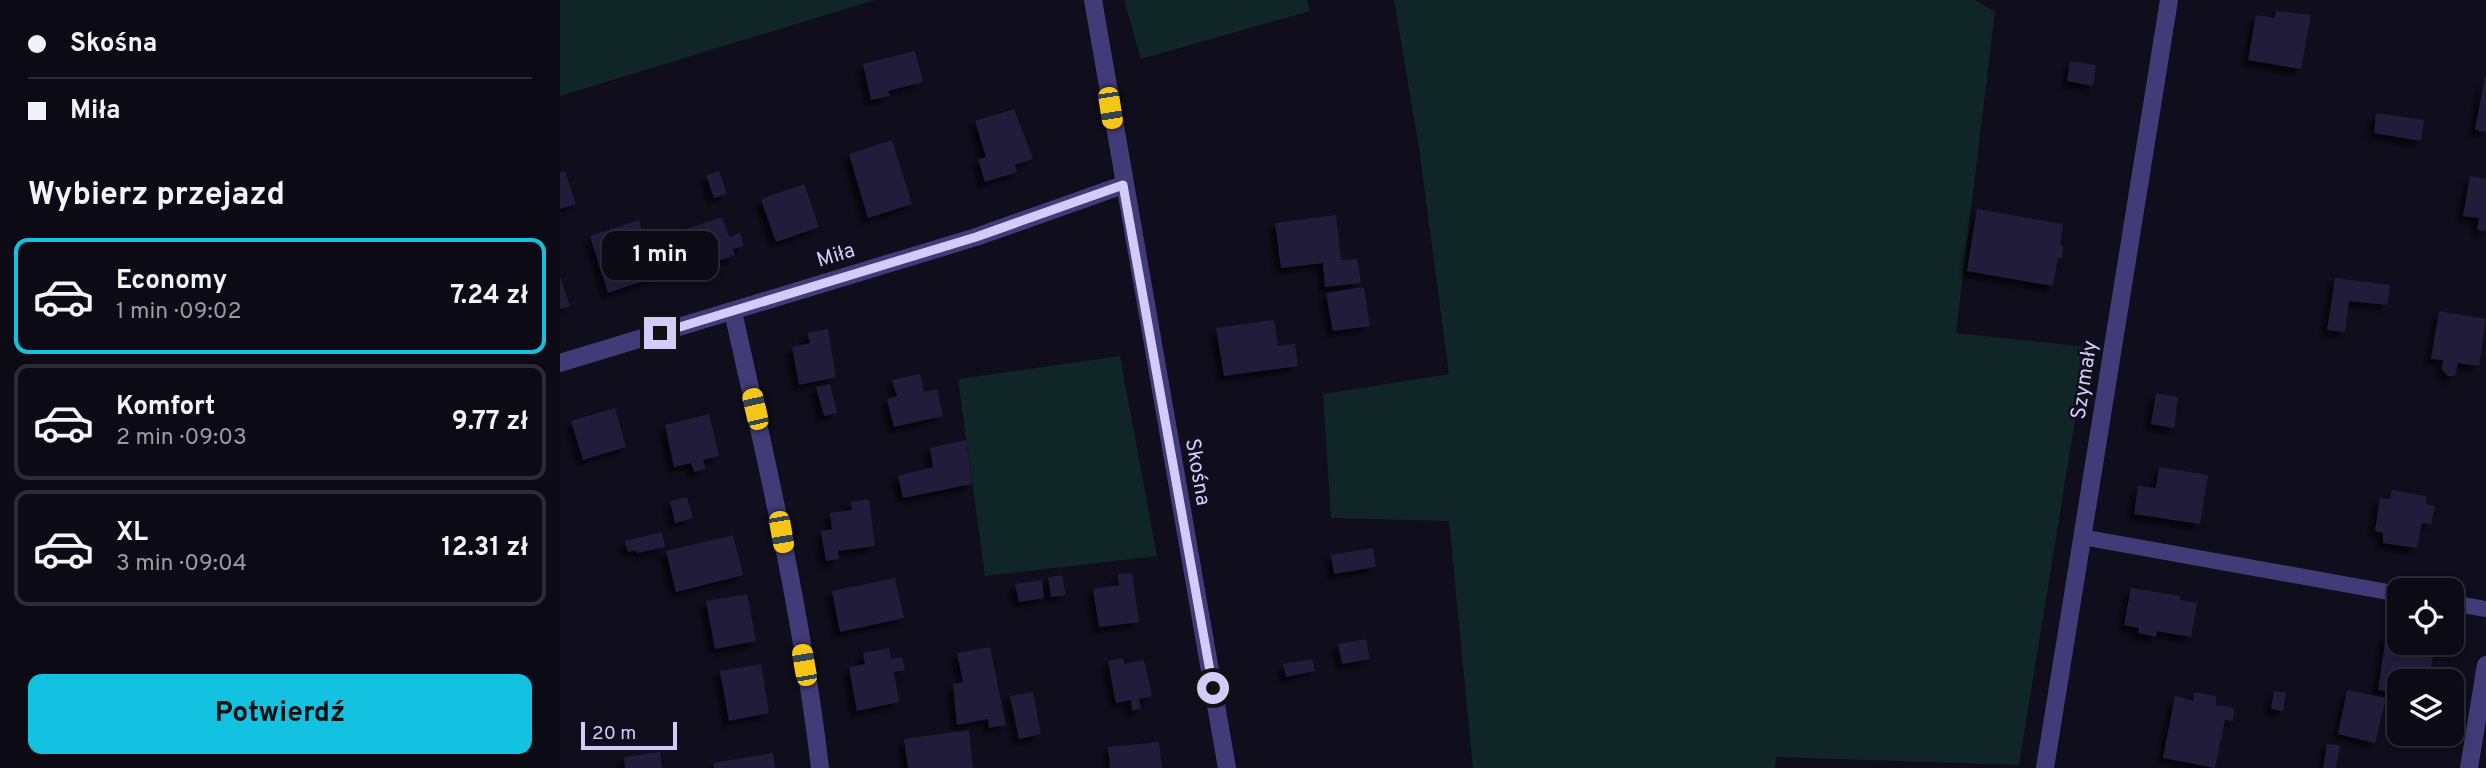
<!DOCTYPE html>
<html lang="pl">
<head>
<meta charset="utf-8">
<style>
	body { margin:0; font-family:Overpass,sans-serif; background:#15131e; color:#f1f3f6; height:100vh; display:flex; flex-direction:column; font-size:26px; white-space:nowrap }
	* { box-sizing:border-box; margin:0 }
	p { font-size:23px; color:#9a9aa0 }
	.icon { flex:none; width:38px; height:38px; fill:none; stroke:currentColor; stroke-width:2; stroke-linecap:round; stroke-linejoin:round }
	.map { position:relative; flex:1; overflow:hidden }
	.drawer { display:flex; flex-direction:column; background:#0c0a15; width:560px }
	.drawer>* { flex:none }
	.banner { display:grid; align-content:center; height:154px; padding:0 28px; background:#0c0a15 }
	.controls { position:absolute; left:1827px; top:578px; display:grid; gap:14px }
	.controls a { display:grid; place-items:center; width:77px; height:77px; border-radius:14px; background:#0c0a15; box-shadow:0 4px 10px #0003,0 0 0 2px #2c2b34; font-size:35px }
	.scale { position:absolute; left:21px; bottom:18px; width:96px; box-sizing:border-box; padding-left:7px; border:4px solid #d3ccfb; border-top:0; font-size:19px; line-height:24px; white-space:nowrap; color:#d3ccfb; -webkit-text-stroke:5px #100d1c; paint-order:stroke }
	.end { position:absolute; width:32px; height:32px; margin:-16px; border:9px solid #d3ccfb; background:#111; box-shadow:0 0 0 4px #111 }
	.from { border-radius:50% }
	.bubble { position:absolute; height:49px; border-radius:14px; background:#0c0a15; box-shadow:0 4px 10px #0003,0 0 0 2px #2c2b34; font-size:23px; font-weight:700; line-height:49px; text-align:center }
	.car { position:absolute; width:21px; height:42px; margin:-21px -10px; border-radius:9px; box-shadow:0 0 5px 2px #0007; background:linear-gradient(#f5c518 24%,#345 0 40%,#f5c518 0 76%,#345 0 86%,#f5c518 0) }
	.banner b { display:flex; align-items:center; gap:24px; height:66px; font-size:26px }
	.banner b+b { border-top:2px solid #2c2b34 }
	.banner i { width:18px; height:18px; background:#f1f3f6 }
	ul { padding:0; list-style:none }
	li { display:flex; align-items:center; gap:21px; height:116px; margin:0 14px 10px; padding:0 14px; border:4px solid #2c2b34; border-radius:14px }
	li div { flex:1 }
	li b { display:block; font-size:26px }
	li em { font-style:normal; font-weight:700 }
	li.active { border-color:#13c2e0 }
	li>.icon { width:63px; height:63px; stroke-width:1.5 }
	h2 { padding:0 28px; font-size:32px; line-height:84px }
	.button { display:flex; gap:14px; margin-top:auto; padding:14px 28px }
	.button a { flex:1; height:80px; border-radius:14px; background:#13c2e0; color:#111; font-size:28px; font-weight:700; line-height:80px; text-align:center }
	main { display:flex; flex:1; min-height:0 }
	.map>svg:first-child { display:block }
	.green { fill:#102525 }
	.building { fill:#231b3b; filter:url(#shadow) }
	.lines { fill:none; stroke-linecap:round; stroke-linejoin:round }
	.lane { stroke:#413c77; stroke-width:16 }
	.street { stroke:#413c77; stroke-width:18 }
	.route { stroke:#d3ccfb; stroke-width:9 }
	.labels { text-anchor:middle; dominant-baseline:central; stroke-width:5; stroke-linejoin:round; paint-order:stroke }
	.street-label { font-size:21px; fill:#d3ccfb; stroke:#100d1c }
</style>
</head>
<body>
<main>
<section class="drawer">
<div class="banner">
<b><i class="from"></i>Skośna</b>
<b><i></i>Miła</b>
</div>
<h2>Wybierz przejazd</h2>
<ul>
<li class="active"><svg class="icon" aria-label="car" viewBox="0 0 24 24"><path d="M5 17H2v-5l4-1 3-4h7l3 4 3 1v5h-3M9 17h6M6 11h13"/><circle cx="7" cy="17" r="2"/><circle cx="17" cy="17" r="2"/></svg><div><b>Economy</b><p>1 min · 09:02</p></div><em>7.24 zł</em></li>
<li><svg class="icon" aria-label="car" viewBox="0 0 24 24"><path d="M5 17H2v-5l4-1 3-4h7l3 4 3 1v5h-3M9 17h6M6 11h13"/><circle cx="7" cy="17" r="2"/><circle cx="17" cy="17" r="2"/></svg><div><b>Komfort</b><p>2 min · 09:03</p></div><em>9.77 zł</em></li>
<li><svg class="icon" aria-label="car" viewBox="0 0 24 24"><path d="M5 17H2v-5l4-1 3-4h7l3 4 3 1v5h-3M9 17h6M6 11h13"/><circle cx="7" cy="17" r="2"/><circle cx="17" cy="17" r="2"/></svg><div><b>XL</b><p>3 min · 09:04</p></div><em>12.31 zł</em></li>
</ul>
<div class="button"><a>Potwierdź</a></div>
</section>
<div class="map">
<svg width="1926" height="768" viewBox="0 0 1926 768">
	<defs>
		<filter id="shadow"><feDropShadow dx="-6" dy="6" stdDeviation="2" flood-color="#0009"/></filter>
	</defs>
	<rect width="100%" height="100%" fill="#100d1c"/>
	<!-- green -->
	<path class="green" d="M0 0H315L0 96Z
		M564 0H747L750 11 581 59Z
		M834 0H1415L1435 12 1396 333 1527 347 1459 765 1216 757 1215 768H913L889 521 771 518 763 394 889 374 859 148Z
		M560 356 597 556 425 576 398 379Z"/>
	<!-- building -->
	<path class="building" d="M1716 11 1751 15 1741 69 1688 60 1696 15 1715 18Z
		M355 51 363 82 328 91 330 96 311 100 303 64Z
		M1510 61 1536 65 1533 86 1507 81Z
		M1925 77H1926V132L1915 130Z
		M454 109 473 159 455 165 457 172 425 182 418 159 426 157 415 121Z
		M1816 113 1864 120 1861 141 1814 133Z
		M332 140 352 204 308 218 289 154Z
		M5 171 16 204 0 209V173Z
		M159 171 167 194 154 198 146 175Z
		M1910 176 1926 179V231L1917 230 1919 218 1903 216Z
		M244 184 259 227 216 242 201 199Z
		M1417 209 1503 224 1500 245H1503L1502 259 1498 258 1493 286 1407 271Z
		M776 215 781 260 797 259 801 283 765 287 763 263 721 268 715 223Z
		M162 217 169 237 180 233 184 246 173 249 175 255 140 268 126 229Z
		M79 220 98 276 48 293 30 236Z
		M0 276 10 306 0 309Z
		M1775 278 1830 285 1827 305 1789 301 1785 332 1767 330Z
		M804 287 810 326 773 331 766 293Z
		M1879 311 1926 319 1919 366 1898 363 1895 376H1888L1882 370 1883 360 1871 359Z
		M714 320 718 346 735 344 738 366 664 376 656 328Z
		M268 329 276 377 239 385 232 347 250 343 247 333Z
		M360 374 364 392 377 389 383 416 334 427 327 399 337 396 332 380Z
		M270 384 277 413 264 416 256 387Z
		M1596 393 1618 397 1614 428 1591 424Z
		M55 408 66 447 23 460 11 421Z
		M149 414 159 456 143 460 146 469 134 472 131 463 114 467 105 425Z
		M406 440 412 484 343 498 338 476 373 467 370 448Z
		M1599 467 1648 475 1640 524 1574 514 1578 486 1596 488Z
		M1832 490 1866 496V504L1875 506 1871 524 1862 523 1857 548 1823 543V533L1815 531 1820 498 1830 499Z
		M127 497 133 518 115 523 110 501Z
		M309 499 315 546 278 551 279 559 266 561 261 531 272 529 270 513 292 510 291 502Z
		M102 532 105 547 77 553 76 550 68 552 65 541Z
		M173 535 183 575 116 592 106 551Z
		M813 548 816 567 774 574 771 555Z
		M572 573 579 622 539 627 533 589 559 585 558 574Z
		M502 575 506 595 491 597 488 577Z
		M335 578 344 618 280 632 272 591Z
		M482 580 484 598 459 602 455 584Z
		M1571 588 1620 596V600L1637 603 1631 637 1597 631 1596 637 1578 633 1579 628 1564 625Z
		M187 594 196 641 155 649 146 601Z
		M1826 635 1839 637V642H1875L1869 681H1839V693L1818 690Z
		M806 639 810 659 782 664 778 644Z
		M430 647 446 725 429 728 428 719 397 725 393 684 403 682 397 653Z
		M329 648 331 659 342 657 345 670 334 672 339 702 297 711 289 667 305 664 303 653Z
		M563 658 564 664 584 660 592 696 579 699 581 708 572 711 571 700 556 703 548 661Z
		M752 659 755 671 726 677 723 664Z
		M201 664 209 713 169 721 160 671Z
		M1787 690 1826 698 1815 743 1778 734Z
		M1714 691 1726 692 1723 711 1711 709Z
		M473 692 481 734 459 739 450 696Z
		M1634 692 1656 696V705L1674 708 1673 721 1665 720 1655 768 1603 758 1615 696 1633 701Z
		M409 730 413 768H348L344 739Z
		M599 742 602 768H550L548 747Z
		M1767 744 1780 745 1776 768H1763Z
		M100 752 102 768H65L64 757Z
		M213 753 215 768H154L153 763Z"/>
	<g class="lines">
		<!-- lane -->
		<path class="lane" d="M1522 537 1839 594
			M1892 603 1926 609"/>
		<!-- street -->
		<path class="street" d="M533 0 667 768
			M173 312C207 462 242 614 260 768
			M0 363 416 237 563 185
			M1485 768 1609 0
			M1909 768 1926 665"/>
	</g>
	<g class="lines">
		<!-- route -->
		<path class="route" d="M100 333 416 237 563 185 653 688"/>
	</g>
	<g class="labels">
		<!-- street labels -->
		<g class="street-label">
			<text transform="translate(276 256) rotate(-17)">Miła</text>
			<text transform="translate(1525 380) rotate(-81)">Szymały</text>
			<text transform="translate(637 472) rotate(80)">Skośna</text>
		</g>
	</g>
</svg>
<div class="controls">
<a><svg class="icon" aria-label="locate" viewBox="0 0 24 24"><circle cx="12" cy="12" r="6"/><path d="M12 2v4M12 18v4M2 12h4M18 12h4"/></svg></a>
<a><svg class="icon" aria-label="layers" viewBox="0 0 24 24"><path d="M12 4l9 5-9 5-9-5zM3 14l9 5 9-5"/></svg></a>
</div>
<div class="scale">20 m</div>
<i class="end from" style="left:653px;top:688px"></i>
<i class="end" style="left:100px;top:333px"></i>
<div class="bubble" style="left:42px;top:231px;width:116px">1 min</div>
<i class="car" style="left:550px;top:108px;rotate:171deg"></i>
<i class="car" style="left:195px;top:409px;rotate:347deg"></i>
<i class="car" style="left:221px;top:532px;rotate:170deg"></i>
<i class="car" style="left:244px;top:665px;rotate:350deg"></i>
</div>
</main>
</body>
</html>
